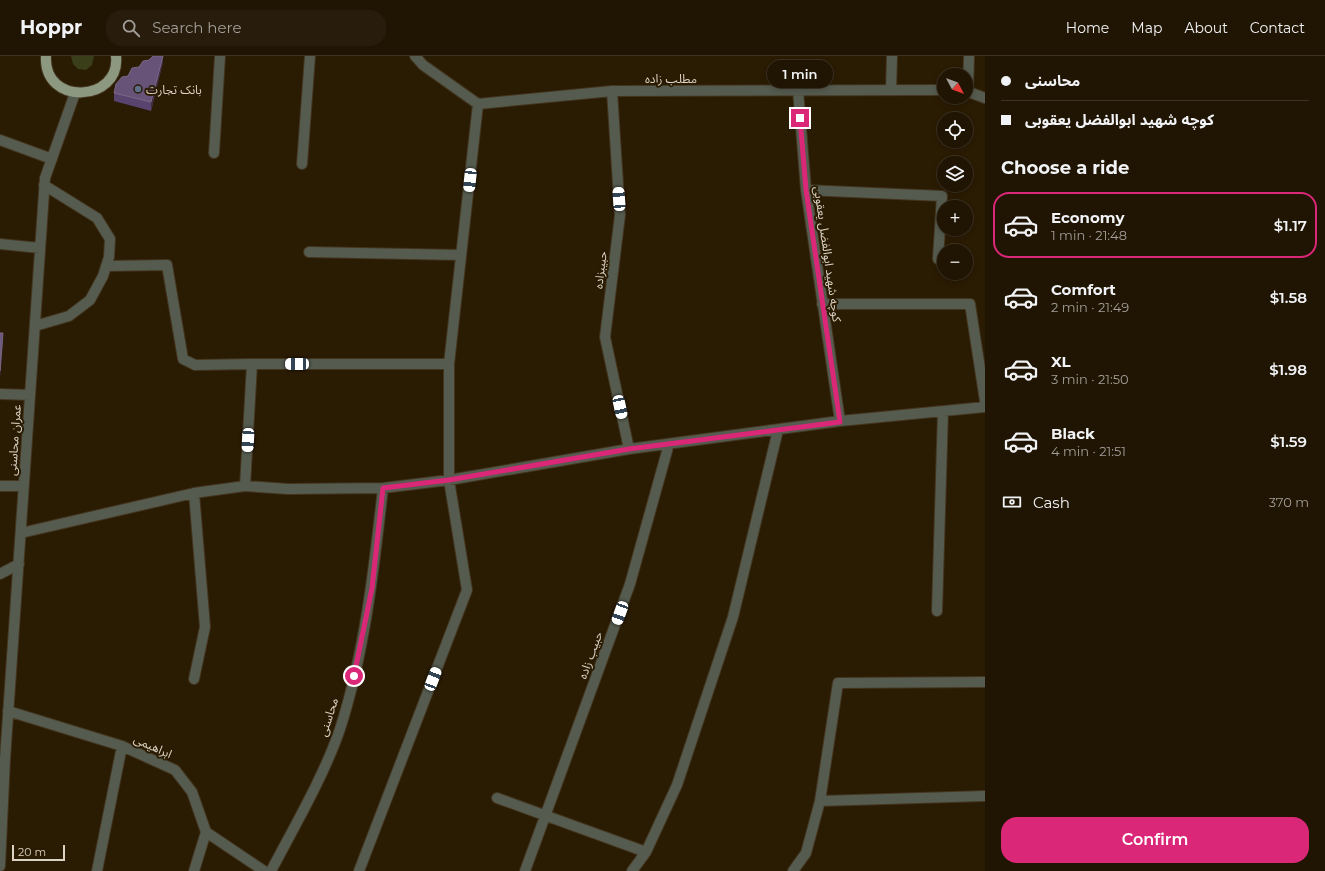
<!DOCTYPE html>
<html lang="en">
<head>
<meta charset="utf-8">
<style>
	body { margin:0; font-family:Montserrat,"Noto Sans Arabic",sans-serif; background:#281d0c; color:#f1f3f6; height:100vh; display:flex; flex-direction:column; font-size:15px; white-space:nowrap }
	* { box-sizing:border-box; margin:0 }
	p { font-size:13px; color:#a29e99 }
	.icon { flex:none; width:22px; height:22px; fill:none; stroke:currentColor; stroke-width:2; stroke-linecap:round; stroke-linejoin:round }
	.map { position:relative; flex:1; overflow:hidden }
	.side { display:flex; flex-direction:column; background:#201402; width:340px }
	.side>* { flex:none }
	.top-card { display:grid; align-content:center; height:88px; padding:0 16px; background:#201402 }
	.needle { width:26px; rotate:131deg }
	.controls { position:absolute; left:937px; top:12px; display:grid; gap:8px }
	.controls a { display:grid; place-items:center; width:36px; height:36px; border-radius:50%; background:#201402; box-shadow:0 2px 6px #0003,0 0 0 1px #3d3324; font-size:20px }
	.scale { position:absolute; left:12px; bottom:10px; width:53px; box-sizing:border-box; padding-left:4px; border:2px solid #dbd2c3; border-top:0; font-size:11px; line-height:14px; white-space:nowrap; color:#dbd2c3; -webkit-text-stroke:3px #2a1b03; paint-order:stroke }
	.end { position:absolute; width:18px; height:18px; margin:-9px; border:5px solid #db2777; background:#fff; box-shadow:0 0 0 2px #fff }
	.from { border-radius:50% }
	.bubble { position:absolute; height:28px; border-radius:14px; background:#201402; box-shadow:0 2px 6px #0003,0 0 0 1px #3d3324; font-size:13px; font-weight:600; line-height:28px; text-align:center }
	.car { position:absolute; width:12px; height:24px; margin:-12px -6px; border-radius:5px; box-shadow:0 0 3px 1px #0007; background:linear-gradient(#fff 24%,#345 0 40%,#fff 0 76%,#345 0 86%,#fff 0) }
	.top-card b { display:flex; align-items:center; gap:14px; height:38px; font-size:15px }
	.top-card b+b { border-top:1px solid #3d3324 }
	.top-card i { width:10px; height:10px; background:#f1f3f6 }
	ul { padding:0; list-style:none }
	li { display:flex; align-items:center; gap:12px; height:66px; margin:0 8px 6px; padding:0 8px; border:2px solid transparent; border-radius:16px }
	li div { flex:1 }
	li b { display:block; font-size:15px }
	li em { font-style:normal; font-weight:600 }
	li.selected { border-color:#db2777 }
	li>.icon { width:36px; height:36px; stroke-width:1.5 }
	h2 { padding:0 16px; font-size:18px; line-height:48px }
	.pay { display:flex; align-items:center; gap:10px; height:44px; padding:0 16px; font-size:15px }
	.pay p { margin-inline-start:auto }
	.cta { display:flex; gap:8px; margin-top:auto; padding:8px 16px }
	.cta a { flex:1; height:46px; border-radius:16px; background:#db2777; color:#fff; font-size:16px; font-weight:600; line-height:46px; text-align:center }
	header { display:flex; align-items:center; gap:24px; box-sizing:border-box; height:56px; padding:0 20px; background:#201402; border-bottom:1px solid #3d3324 }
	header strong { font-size:19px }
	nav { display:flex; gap:22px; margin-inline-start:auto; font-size:14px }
	.search { width:280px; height:36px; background:#281d0c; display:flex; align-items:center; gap:10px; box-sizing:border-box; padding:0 14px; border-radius:16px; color:#a29e99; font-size:15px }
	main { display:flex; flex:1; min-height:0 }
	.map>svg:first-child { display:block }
	.green { fill:#3a3e19 }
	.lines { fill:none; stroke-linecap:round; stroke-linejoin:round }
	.minor-casing { stroke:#43351e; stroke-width:12 }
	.major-casing { stroke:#43351e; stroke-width:12 }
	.minor { stroke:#555b4f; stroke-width:10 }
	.major { stroke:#8c987f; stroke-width:10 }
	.wall { fill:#59446f }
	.shaded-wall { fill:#402d40 }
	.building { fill:#675378; stroke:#796784 }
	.route { stroke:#db2777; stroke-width:5 }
	.service-dot { fill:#5c6f8a; stroke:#2a1b03; stroke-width:1.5 }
	.labels { text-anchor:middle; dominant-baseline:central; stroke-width:4; stroke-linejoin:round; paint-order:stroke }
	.street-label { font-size:12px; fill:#dbd2c3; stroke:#2a1b03 }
	.poi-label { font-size:12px; fill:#dbd2c3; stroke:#2a1b03; text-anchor:start }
</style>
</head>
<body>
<header>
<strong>Hoppr</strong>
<div class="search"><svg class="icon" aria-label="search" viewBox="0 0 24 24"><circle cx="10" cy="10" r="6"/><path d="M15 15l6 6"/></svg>Search here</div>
<nav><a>Home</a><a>Map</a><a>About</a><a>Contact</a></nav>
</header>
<main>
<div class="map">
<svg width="985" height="815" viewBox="0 0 985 815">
	<rect width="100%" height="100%" fill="#2a1b03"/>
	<!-- green -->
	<path class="green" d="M94 0 92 9 86 14 78 13 73 8 71 0Z"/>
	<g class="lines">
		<defs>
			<path id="minor" d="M415 0 423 9 478 48 612 35 944 34
				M798 34 806 134 840 365
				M891 34 892 0
				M612 35 620 159 605 281 629 393
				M966 35 985 42
				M968 35 969 0
				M0 84 52 103
				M214 97 220 0
				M302 108 310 0
				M806 134 942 140 938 203
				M0 188 40 192
				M309 196 461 199
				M106 210 167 209 183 303 195 309 252 308
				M822 248H970L985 345
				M35 270 69 260 90 244 103 220 109 201 110 183 97 162 44 129
				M0 338 30 339
				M0 430H24
				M245 430 252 308H449L478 48
				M21 477 194 437 245 430 288 433 383 432 449 424 629 393 840 365 985 351
				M0 518 19 508
				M937 555 943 355
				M194 623 205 571 194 437
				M985 626 838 627 820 745 985 740
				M8 655 122 690 175 714 192 736 206 776 264 815
				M497 742 646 796
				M0 810 5 703 45 122 75 37
				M97 815 122 690
				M194 815 206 776
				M271 815C294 771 324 720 340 673 365 595 374 513 383 432
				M359 815 467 534 449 424V308
				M525 815 630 528 669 388
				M632 815 646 796 677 729 733 561 778 374
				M793 815 806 797 820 745"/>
			<path id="major" d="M46 0C43 51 121 46 116 0"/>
		</defs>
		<!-- minor casing -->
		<use href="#minor" class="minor-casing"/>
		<!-- major casing -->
		<use href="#major" class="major-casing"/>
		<!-- minor -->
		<use href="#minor" class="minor"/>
		<!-- major -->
		<use href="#major" class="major"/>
	</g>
	<!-- wall -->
	<path class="wall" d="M163 0V6L151 55 114 45V37L128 20 149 4Z"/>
	<!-- shaded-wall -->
	<path class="shaded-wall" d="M163 0V6L151 55V46Z
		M3 277V286L0 324V315Z"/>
	<!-- building -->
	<path class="building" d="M153 0H163L151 46 114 37 116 28 122 21 128 20 132 12 139 11 143 5 149 4Z
		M0 277H3L0 315Z"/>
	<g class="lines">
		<!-- route -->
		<path class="route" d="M354 620 372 532 383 432 449 424 629 393 840 366 806 134 800 62"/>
	</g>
	<!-- markers -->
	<circle class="service-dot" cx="138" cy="33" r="4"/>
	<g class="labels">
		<!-- street labels -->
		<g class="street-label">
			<text x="671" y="22">مطلب زاده</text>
			<text transform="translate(828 198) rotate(82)">کوچه شهید ابوالفضل یعقوبی</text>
			<text transform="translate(600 214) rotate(-83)">حبیبزاده</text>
			<text transform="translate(14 384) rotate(-86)">عمران محاسنی</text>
			<text transform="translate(590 599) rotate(-70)">حبیب زاده</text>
			<text transform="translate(328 661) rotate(-72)">محاسنی</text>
			<text transform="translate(153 690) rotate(24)">ابراهیمی</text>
		</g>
		<!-- poi labels -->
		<g class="poi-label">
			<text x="146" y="33">بانک تجارت</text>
		</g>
	</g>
</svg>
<div class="controls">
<a><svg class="needle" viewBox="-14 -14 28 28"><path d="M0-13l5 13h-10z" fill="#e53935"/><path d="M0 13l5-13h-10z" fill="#a29e99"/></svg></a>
<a><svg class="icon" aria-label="locate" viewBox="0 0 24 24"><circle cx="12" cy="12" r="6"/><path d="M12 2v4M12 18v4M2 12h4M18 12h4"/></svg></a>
<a><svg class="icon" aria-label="layers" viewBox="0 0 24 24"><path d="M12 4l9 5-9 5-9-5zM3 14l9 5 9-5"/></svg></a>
<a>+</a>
<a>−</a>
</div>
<div class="scale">20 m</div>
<i class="end from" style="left:354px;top:620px"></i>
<i class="end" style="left:800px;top:62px"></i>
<div class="bubble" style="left:767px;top:4px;width:66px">1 min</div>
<i class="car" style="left:470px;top:124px;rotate:186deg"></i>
<i class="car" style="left:619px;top:143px;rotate:356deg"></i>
<i class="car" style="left:297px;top:308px;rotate:270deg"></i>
<i class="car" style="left:620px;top:351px;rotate:168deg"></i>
<i class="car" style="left:248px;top:384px;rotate:183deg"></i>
<i class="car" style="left:620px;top:557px;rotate:200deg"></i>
<i class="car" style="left:433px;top:623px;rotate:21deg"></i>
</div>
<section class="side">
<div class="top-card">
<b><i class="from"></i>محاسنی</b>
<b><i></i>کوچه شهید ابوالفضل یعقوبی</b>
</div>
<h2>Choose a ride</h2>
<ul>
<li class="selected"><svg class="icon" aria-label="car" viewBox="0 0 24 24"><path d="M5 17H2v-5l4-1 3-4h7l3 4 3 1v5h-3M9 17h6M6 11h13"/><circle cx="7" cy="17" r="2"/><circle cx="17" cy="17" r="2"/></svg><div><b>Economy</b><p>1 min · 21:48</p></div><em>$1.17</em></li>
<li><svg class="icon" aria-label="car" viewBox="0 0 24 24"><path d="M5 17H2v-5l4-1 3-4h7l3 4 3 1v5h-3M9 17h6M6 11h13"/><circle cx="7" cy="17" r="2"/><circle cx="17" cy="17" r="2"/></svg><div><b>Comfort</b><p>2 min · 21:49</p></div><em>$1.58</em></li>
<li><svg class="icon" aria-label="car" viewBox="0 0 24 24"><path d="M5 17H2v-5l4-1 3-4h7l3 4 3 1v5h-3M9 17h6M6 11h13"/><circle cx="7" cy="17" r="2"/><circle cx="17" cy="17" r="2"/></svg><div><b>XL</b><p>3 min · 21:50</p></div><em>$1.98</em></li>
<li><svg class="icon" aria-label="car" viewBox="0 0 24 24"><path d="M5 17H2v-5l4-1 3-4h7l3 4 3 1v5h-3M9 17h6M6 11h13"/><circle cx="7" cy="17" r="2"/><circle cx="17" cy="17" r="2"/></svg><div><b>Black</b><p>4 min · 21:51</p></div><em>$1.59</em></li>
</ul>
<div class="pay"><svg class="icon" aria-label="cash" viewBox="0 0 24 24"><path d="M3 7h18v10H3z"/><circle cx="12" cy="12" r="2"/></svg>Cash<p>370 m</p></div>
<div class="cta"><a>Confirm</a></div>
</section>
</main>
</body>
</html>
